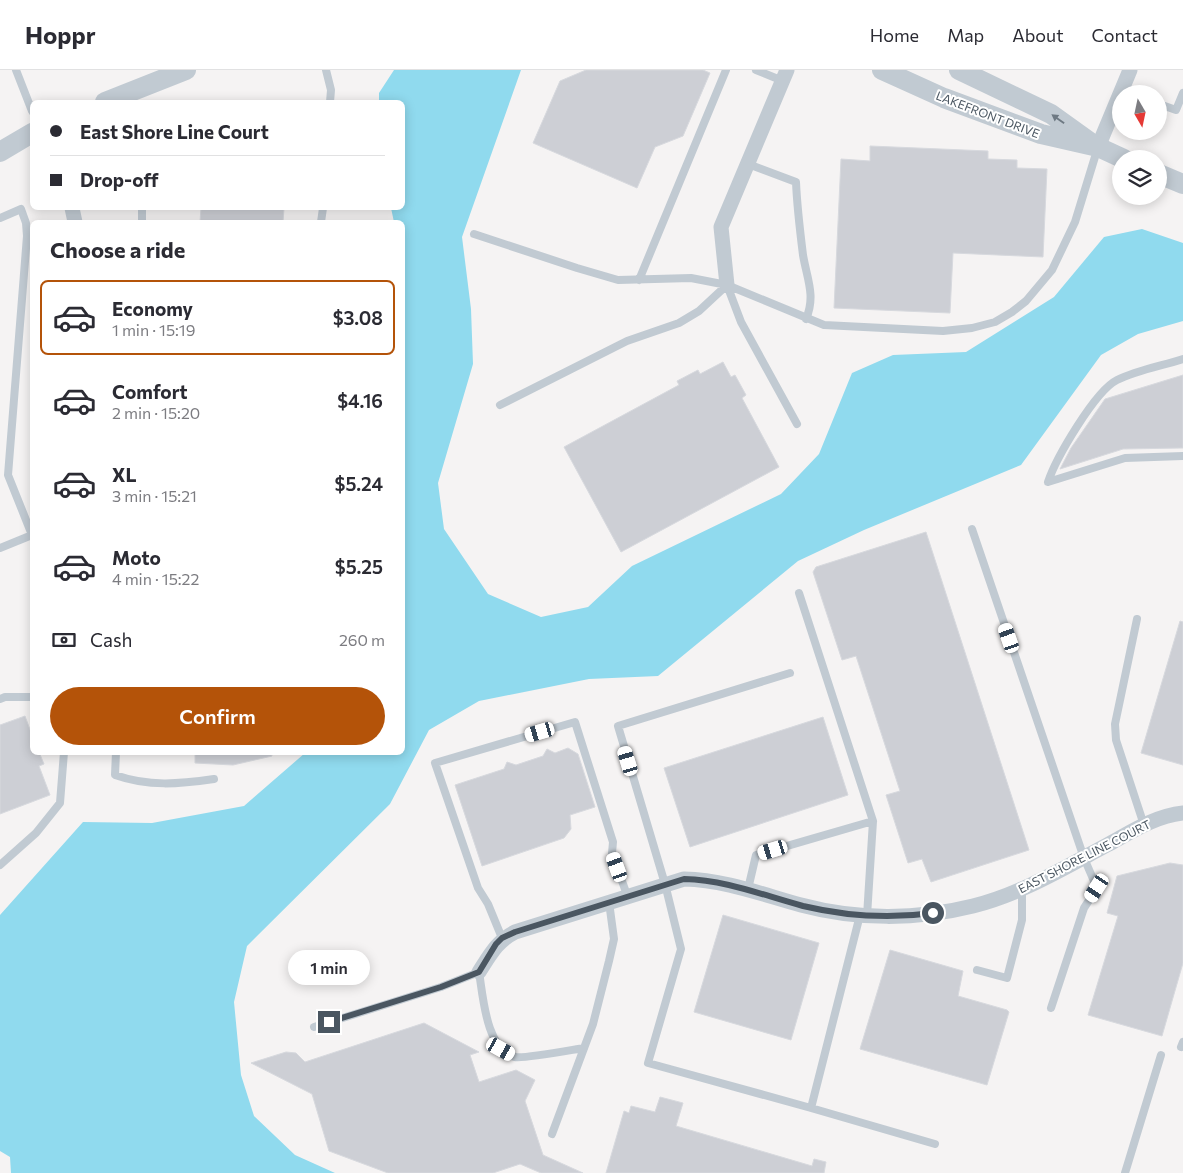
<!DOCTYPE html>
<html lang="en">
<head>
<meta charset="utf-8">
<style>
	body { margin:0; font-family:Commissioner,sans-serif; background:#f7f7f7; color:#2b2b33; height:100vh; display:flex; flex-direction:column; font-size:19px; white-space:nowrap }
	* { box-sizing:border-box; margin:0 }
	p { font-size:16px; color:#7c7c81 }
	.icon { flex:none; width:28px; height:28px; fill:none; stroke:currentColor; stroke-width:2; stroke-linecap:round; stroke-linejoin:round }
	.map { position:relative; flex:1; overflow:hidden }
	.details { position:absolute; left:30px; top:150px; width:375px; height:535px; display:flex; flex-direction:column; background:#fff; border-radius:8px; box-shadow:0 2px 12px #0003 }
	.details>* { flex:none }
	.guide { position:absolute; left:30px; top:30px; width:375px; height:110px; border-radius:8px; box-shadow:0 2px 12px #0003; display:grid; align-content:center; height:110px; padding:0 20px; background:#fff }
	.needle { width:32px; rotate:171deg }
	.fabs { position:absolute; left:1112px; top:15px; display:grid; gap:10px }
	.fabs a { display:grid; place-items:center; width:55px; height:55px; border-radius:50%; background:#fff; box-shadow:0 2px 12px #0003; font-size:25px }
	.end { position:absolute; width:22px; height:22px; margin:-11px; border:6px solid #4a5661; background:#fff; box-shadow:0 0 0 2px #fff }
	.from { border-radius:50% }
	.bubble { position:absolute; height:35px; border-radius:18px; background:#fff; box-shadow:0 2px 12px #0003; font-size:16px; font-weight:600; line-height:35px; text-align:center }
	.car { position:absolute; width:15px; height:30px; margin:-15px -8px; border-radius:6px; box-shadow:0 0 4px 1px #0007; background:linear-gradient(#fff 24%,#345 0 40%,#fff 0 76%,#345 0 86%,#fff 0) }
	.guide b { display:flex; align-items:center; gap:18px; height:48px; font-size:19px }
	.guide b+b { border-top:1px solid #e1e1e2 }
	.guide i { width:12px; height:12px; background:#2b2b33 }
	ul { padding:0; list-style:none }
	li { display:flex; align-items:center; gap:15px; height:75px; margin:0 10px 8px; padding:0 10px; border:2px solid transparent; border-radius:8px }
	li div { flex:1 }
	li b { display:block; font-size:19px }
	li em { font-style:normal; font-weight:600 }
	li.current { border-color:#b45309 }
	li>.icon { width:45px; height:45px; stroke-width:1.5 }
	h2 { padding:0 20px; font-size:22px; line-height:60px }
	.pay { display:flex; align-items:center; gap:12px; height:55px; padding:0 20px; font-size:19px }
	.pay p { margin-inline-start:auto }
	.button { display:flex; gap:10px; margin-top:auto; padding:10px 20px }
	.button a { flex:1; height:58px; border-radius:30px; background:#b45309; color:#fff; font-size:20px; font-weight:600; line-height:58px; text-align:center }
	header { display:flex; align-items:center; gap:30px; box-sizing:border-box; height:70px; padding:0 25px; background:#fff; border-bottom:1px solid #e1e1e2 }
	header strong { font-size:24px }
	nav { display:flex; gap:28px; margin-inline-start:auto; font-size:18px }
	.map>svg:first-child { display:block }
	.water { fill:#90daee }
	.building { fill:#cdcfd5; stroke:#d7d9de }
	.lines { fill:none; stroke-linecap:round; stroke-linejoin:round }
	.service { stroke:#c1cad2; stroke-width:8 }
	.minor { stroke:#c1cad2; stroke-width:15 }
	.tertiary { stroke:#c1cad2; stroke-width:20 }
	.oneway { fill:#6e7983 }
	.route { stroke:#4a5661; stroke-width:6 }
	.labels { text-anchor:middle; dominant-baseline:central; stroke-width:4; stroke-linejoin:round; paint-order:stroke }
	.street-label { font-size:12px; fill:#4a5661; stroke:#fff }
</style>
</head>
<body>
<header>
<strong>Hoppr</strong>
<nav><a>Home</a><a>Map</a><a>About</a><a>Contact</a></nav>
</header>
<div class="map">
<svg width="1183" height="1103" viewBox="0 0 1183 1103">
	<rect width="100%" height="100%" fill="#f5f3f3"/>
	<!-- water -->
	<path class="water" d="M394 0H521L462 167 471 239 473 294 438 413 444 459 488 524 541 547 588 537 632 496 781 424 819 384 852 303 893 285 966 282 1054 227 1104 167 1142 159 1183 173V251L1138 264 1101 285 1021 395 864 460 798 491 658 606 589 609 479 631 429 660 390 734 247 876 234 932 241 1005 254 1046 295 1085 335 1103H11L10 1087 0 1081V845L83 752 152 753 244 736 305 683 402 682V152H394L391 138H402V32H379V23Z"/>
	<!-- building -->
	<path class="building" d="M586 0H703L710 3 683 66 655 77 637 118 533 73 560 11Z
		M870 76 988 81V89L1017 90V98L1047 99 1043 187 953 183 950 243 834 238 841 89 870 91Z
		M201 138H284L283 152H200Z
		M723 292 731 307 735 305 746 325 742 328 779 397 621 482 564 377 679 315 677 311 698 300 700 304Z
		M1183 305V378L1123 379 1060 399 1071 378 1105 329Z
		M926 462 1029 780 931 812 922 789 908 793 886 725 900 721 856 586 842 590 813 502 816 497Z
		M1180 551 1183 552V695L1141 683Z
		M25 646 32 665V682H39L44 694 39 696 50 725 0 744V655Z
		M823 647 848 725 690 777 664 698Z
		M568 678 578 684 595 737 570 745 571 759 564 768 482 796 455 715 504 699 507 692 516 695 543 686 547 679 555 683Z
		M195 682H271L272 686 233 695 195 693Z
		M1170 793 1183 795V893L1162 966 1088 945 1118 846 1107 843 1117 806Z
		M723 845 819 873 791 970 694 942Z
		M890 880 963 901 958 926 1007 940 1009 942 987 1015 860 979Z
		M424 953 479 982 470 985 479 1012 516 1000 535 1010 525 1031 543 1085 583 1103H541L520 1094 493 1103H388L329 1081 312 1024 251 993 286 982 296 983 305 992Z
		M660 1027 683 1033 676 1056 812 1096 814 1089 826 1092 824 1103H606L624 1041 629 1043 631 1036 655 1042Z"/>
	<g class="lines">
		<!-- service -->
		<path class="service" d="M16 0 32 41
			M326 0 331 20 330 32
			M756 0 783 11
			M1159 34 1176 40 1183 23
			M748 94 796 112C797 136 800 161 803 185 807 209 816 226 806 249
			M0 148 21 139 26 153 27 166 8 405 32 465
			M142 152V138
			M321 152 323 138
			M474 164 577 198 618 210 691 208 727 215 824 255 943 261 972 258 995 252 1012 242 1026 231 1052 200 1075 152 1098 77
			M639 210 726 0
			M727 215 741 252 797 354
			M1183 289C1161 296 1137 300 1117 310 1095 321 1056 388 1048 412L1125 388 1183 386
			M500 335 627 271 679 253 699 241 727 215
			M972 459 1084 788 1097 818 1084 838 1051 938
			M0 478 32 465
			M799 523 873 751 867 846
			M1137 549 1115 654 1116 670 1144 755
			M790 603 618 656 665 814 681 879 648 993 811 1038 860 845
			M0 629 5 627H32
			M116 682 115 705C149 717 179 714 214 709
			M0 795 36 763 60 733 64 682
			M748 819 756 785 873 751
			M502 868 488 834 478 818 435 693 575 652 613 772 612 783 627 825
			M977 900 1007 908 1022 850V818
			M314 957 441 917 479 902C483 926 486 980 515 987 523 989 571 980 584 978
			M1181 977 1183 972
			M811 1038 935 1074
			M552 1064 593 954 609 891 614 869 609 832
			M1125 1103 1161 985"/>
		<!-- minor -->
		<path class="minor" d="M1098 77 1130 0
			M72 138 75 152
			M727 215 721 157 787 0
			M479 902C490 885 497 871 515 862L684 809C725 810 761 824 801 835 857 850 917 850 973 836 1021 824 1064 798 1107 775 1131 762 1155 746 1183 743"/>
		<!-- tertiary -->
		<path class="tertiary" d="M882 0 944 28 1041 64 1098 77 1124 89
			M959 0 1051 44 1090 72
			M105 32 186 0
			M0 82 32 63
			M1159 104 1183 114"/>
	</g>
	<!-- one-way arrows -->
	<defs><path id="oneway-solid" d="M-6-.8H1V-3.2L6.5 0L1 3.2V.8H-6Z" transform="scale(1.25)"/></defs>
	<use class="oneway" href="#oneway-solid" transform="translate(1058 49) rotate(-145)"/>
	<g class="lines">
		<!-- route -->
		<path class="route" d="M329 952 441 917 479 902 496 874 502 868 515 862 684 809C726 810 762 825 803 836 845 846 889 849 933 843"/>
	</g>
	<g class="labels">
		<!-- street labels -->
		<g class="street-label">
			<text transform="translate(988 44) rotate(21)">LAKEFRONT DRIVE</text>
			<text transform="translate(1084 786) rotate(-27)">EAST SHORE LINE COURT</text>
		</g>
	</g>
</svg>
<div class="fabs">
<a><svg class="needle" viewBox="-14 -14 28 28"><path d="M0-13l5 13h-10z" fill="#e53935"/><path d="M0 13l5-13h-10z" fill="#7c7c81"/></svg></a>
<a><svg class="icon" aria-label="layers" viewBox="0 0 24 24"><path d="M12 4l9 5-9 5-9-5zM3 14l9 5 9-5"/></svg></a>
</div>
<i class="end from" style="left:933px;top:843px"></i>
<i class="end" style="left:329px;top:952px"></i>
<div class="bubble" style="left:288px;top:880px;width:82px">1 min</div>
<i class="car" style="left:1009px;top:568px;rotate:341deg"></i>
<i class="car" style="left:540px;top:662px;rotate:254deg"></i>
<i class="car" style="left:628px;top:691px;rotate:343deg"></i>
<i class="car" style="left:773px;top:780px;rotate:253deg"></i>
<i class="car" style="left:617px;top:797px;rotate:340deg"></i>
<i class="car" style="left:1097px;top:818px;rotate:213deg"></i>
<i class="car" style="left:501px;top:979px;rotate:119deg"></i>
<div class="guide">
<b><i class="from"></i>East Shore Line Court</b>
<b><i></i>Drop-off</b>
</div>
<section class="details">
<h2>Choose a ride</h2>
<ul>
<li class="current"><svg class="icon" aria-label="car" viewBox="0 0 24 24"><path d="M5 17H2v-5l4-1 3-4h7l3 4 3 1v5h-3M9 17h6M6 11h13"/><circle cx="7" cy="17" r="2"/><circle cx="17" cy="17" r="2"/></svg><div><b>Economy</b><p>1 min · 15:19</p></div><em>$3.08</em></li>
<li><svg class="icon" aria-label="car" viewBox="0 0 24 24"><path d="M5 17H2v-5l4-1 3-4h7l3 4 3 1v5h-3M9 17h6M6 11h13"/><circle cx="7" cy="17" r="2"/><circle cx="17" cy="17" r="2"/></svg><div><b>Comfort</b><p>2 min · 15:20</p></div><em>$4.16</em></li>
<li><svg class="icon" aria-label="car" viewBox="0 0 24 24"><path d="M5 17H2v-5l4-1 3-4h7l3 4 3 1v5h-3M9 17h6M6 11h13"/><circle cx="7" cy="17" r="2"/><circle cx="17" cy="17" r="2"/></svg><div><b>XL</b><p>3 min · 15:21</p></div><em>$5.24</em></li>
<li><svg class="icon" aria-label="car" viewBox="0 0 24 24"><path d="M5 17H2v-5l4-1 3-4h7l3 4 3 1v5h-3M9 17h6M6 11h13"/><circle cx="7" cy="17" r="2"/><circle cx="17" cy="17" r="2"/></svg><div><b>Moto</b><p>4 min · 15:22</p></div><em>$5.25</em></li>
</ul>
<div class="pay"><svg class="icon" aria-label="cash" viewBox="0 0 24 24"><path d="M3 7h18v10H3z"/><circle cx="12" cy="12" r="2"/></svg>Cash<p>260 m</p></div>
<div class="button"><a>Confirm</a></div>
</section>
</div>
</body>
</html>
